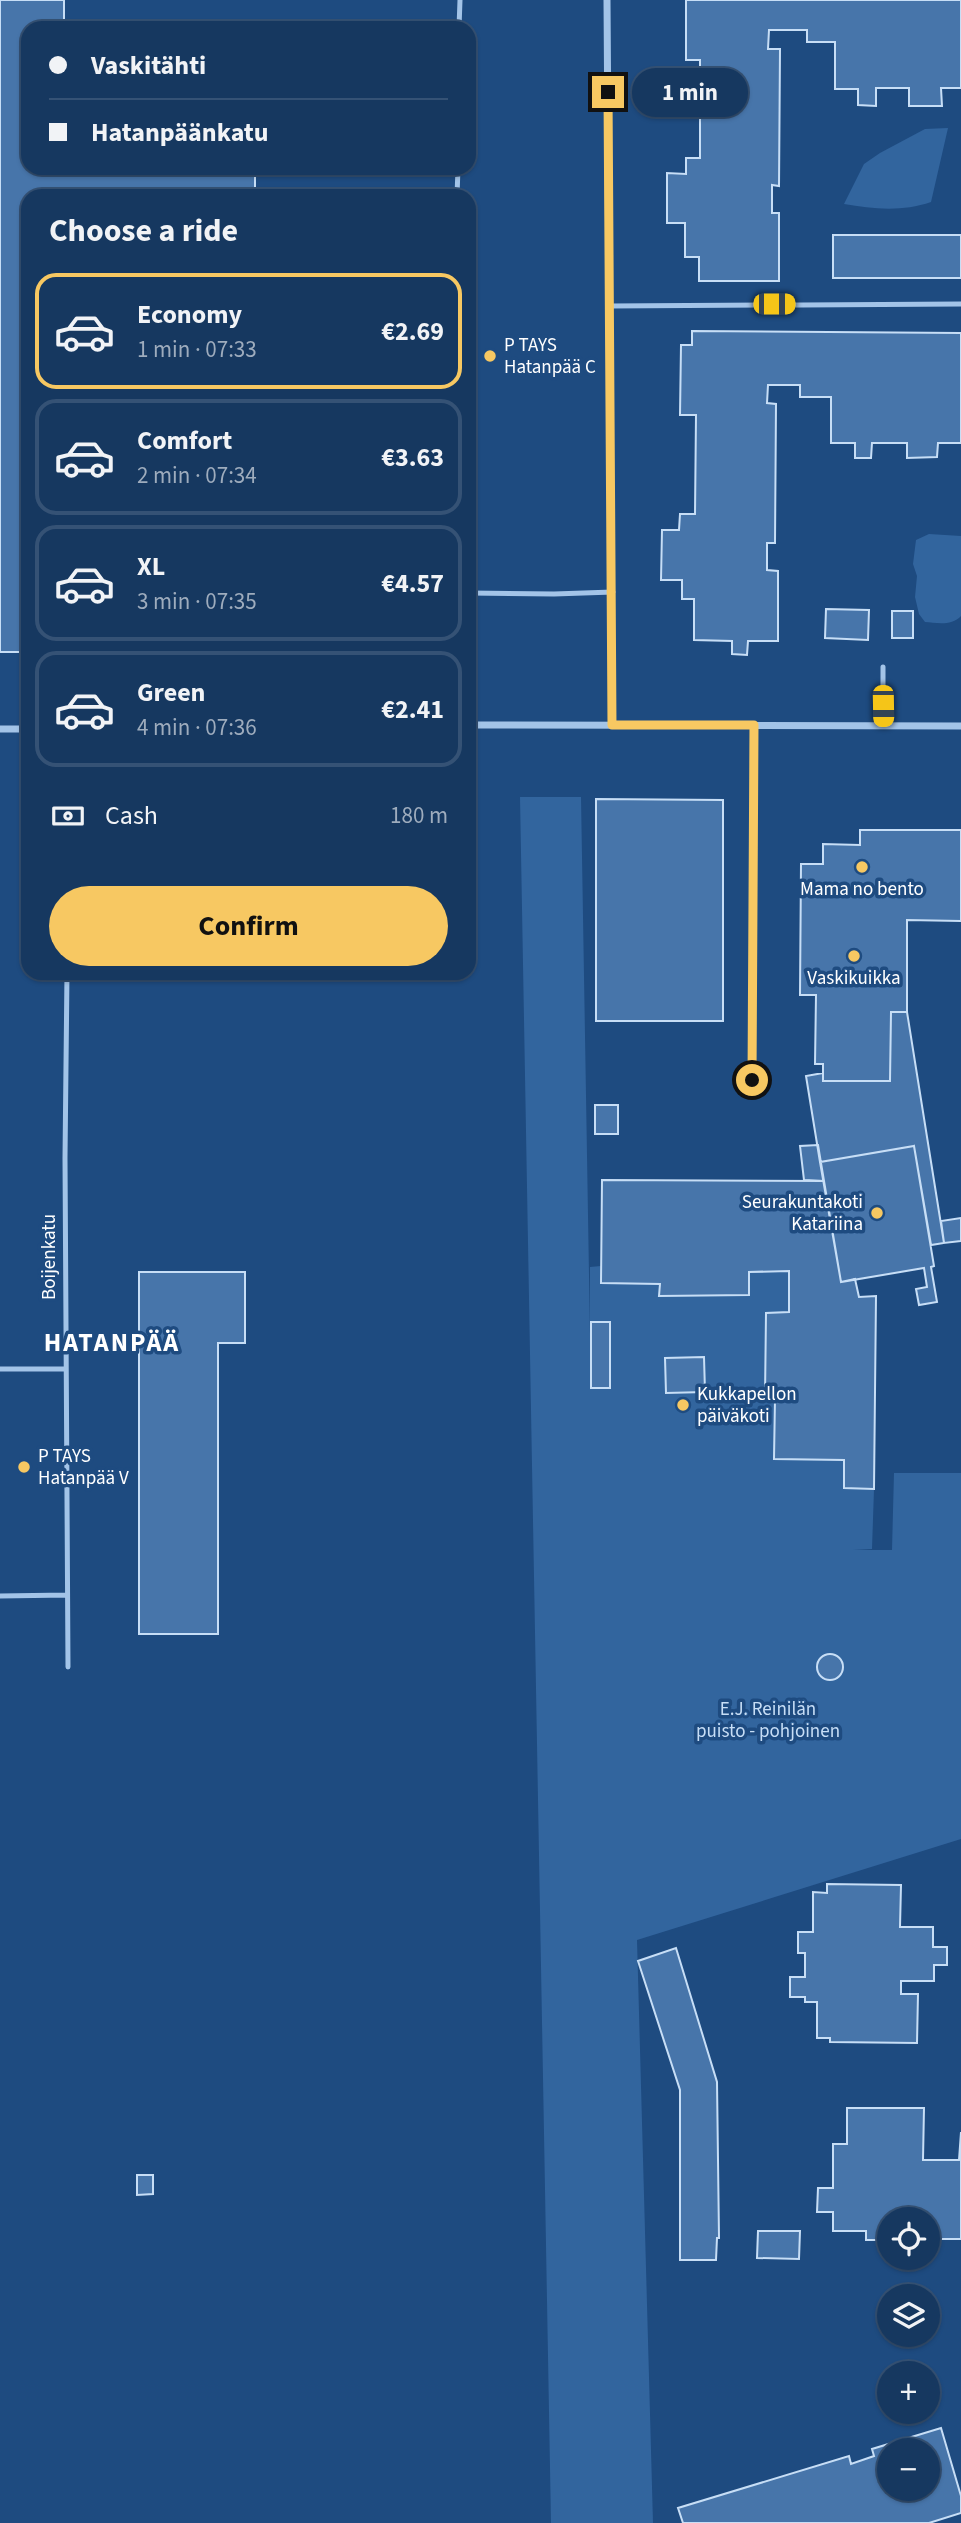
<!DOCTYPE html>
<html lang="en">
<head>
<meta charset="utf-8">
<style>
	body { margin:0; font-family:"Source Sans 3",sans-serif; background:#1f3f66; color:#f1f3f6; height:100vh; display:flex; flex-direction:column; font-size:26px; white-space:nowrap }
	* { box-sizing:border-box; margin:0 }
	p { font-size:23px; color:#9eacbd }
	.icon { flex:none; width:38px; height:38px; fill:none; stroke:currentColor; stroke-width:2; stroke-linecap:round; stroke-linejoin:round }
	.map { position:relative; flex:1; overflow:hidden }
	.sheet { position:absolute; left:21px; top:189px; width:455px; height:791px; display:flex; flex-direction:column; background:#163860; border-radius:21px; box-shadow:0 2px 5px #0004,0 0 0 2px #355275 }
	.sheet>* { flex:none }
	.guide { position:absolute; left:21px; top:21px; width:455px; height:154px; border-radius:21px; box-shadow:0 2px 5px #0004,0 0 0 2px #355275; display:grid; align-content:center; height:154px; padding:0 28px; background:#163860 }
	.tools { position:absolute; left:877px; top:2207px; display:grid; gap:14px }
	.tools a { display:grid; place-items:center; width:63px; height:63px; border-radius:50%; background:#163860; box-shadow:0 2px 5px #0004,0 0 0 2px #355275; font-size:35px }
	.end { position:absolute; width:32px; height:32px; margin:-16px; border:9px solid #f7c862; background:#111; box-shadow:0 0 0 4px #111 }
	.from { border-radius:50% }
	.bubble { position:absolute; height:49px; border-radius:24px; background:#163860; box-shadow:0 2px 5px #0004,0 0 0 2px #355275; font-size:23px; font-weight:700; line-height:49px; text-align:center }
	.car { position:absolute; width:21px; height:42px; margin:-21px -10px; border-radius:9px; box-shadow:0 0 5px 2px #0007; background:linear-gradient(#f5c518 24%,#345 0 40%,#f5c518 0 76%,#345 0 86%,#f5c518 0) }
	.guide b { display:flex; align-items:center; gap:24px; height:66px; font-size:26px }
	.guide b+b { border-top:2px solid #355275 }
	.guide i { width:18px; height:18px; background:#f1f3f6 }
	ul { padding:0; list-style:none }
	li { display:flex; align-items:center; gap:21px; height:116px; margin:0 14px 10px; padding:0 14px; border:4px solid #355275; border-radius:21px }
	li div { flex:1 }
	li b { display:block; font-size:26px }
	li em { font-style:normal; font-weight:700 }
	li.current { border-color:#f7c862 }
	li>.icon { width:63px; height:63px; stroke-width:1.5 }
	h2 { padding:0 28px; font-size:32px; line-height:84px }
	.pay { display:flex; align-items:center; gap:18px; height:77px; padding:0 28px; font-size:26px }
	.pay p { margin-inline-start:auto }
	.cta { display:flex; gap:14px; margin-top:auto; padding:14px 28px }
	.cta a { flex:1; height:80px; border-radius:42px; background:#f7c862; color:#111; font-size:28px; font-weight:700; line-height:80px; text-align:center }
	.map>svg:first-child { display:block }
	.green { fill:#32659e }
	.building { fill:#4775aa; stroke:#c7def6; stroke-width:2; fill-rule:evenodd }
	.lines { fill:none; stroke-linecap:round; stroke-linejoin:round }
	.service { stroke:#a3c4e8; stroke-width:5 }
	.minor { stroke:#a3c4e8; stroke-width:7 }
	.route { stroke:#f7c862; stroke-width:9 }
	.poi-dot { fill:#f7c862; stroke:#1e4b80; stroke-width:2.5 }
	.labels { text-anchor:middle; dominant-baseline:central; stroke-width:7; stroke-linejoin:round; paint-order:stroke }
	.poi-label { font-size:19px; fill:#fff; stroke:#1e4b80; text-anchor:start }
	.street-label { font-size:19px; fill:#fff; stroke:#1e4b80 }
	.park-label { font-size:19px; fill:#c7def6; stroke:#1e4b80 }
	.district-label { font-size:26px; font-weight:bold; letter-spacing:2px; fill:#fff; stroke:#1e4b80 }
</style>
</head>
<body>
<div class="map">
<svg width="961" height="2523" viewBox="0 0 961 2523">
	<rect width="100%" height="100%" fill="#1e4b80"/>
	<!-- green -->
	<path class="green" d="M948 128 931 202C902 212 873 209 844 204L864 164 880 153 925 129Z
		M929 534 961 536V616C952 626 937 623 925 622L919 614 915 597 917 576 913 564 916 540Z
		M520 797H581L590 1334V1267L601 1266V1283L660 1284V1296L749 1295V1272L789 1271V1312L766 1313 765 1396 775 1398 774 1459 844 1460V1488L874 1489 872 1549 853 1550H892L894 1473H961V1839L637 1940 653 2523H551Z"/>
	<!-- building -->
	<path class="building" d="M0 0H64V28H28V168H255V196H28V652H0Z
		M686 0H961V88H941L942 106H909V88H876V106L858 105V89H835V42H807V30H769L768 49H780L779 186 772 185V213H779V281H699V257H685V223H667V173L686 174V158H700V60H686Z
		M833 235H961V278H833Z
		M692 331 961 333V443H938L937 457 907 458V443H872L871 458H855V443H831V397H800V385H768L767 403 776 404 775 543H767V570L778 571V641H748L747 655 732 654V641L694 640V599H682V580H661L662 530H679L680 514H695L696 415H680L681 345H692Z
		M826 609 869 610 868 640 825 638Z
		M892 611H913V638H892Z
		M596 799 723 800V1021H596Z
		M860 830H961V921L907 920V1012H891L890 1081H823V1064H815L816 995H800L801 864H823V844L860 845Z
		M891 1012H907L944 1243 931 1245 914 1146 820 1162 806 1076 823 1073V1081H890Z
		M595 1105H618V1134H595Z
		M818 1145 824 1181 804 1180 800 1146Z
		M914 1146 934 1266 931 1267 937 1302 919 1305 916 1289 927 1287 924 1268 841 1282 820 1162Z
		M602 1180 824 1181 841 1282 855 1279 859 1297 876 1296 874 1489 844 1488V1460L774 1459 775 1398 765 1397 766 1313 789 1312V1271L749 1272V1295L659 1296 660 1284 601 1283Z
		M961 1218V1241L944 1243 941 1221Z
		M139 1272H245V1343H218V1634H139Z
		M591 1322H610V1388H591Z
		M704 1357 705 1392 666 1393 665 1358Z
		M817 1667a13 13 0 1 1 26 0a13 13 0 1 1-26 0Z
		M827 1884 901 1885 900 1927H933V1947H947V1965H934V1981H901V1994H918L917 2043 830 2042V2038H817V2002H805V1997H790V1977H805V1953H798V1932H813V1892L827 1893Z
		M676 1948 717 2082 719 2238H717L716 2260H680V2090L638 1961Z
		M847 2108H924L923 2160H959L961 2132V2239H929L928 2257V2219H889L888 2256V2240H866V2231H833V2212H817L818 2188H833V2144H847Z
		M137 2175H153V2194L137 2195Z
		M758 2231H800L799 2259 757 2258Z
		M941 2428 961 2496V2513L929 2523H683L678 2508 849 2456 851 2464 874 2456 872 2449ZM889 2450H928V2488H889Z"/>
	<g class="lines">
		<!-- service -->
		<path class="service" d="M459 28 460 0
			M457 196 458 168
			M610 306 961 304
			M469 593 554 594 613 592
			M883 667V725
			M67 973 65 1158 68 1667
			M752 1080 753 725
			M0 1369H65
			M0 1596 67 1595"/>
		<!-- minor -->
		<path class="minor" d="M607 0 612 725
			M469 725 961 726
			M0 729H28"/>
	</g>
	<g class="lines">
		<!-- route -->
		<path class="route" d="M608 92 612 725H754L752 1080"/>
	</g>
	<!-- markers -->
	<g class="poi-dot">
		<circle cx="490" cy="356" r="7"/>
		<circle cx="862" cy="867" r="7"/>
		<circle cx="854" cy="956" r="7"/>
		<circle cx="877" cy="1213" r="7"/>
		<circle cx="683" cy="1405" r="7"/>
		<circle cx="24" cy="1467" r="7"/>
	</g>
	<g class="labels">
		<!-- poi labels -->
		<g class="poi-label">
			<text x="504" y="345">P TAYS<tspan x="504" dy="22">Hatanpää C</tspan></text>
			<text x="862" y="889" text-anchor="middle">Mama no bento</text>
			<text x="854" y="978" text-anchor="middle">Vaskikuikka</text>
			<text x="863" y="1202" text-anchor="end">Seurakuntakoti<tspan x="863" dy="22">Katariina</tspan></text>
			<text x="697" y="1394">Kukkapellon<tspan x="697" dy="22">päiväkoti</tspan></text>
			<text x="38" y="1456">P TAYS<tspan x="38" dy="22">Hatanpää V</tspan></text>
		</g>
		<!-- street labels -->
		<g class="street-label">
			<text transform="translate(49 1257) rotate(-90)">Boijenkatu</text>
		</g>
		<!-- park labels -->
		<g class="park-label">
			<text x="768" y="1709">E.J. Reinilän<tspan x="768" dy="22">puisto - pohjoinen</tspan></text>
		</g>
		<!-- district labels -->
		<g class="district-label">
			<text x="112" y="1342">HATANPÄÄ</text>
		</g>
	</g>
</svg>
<div class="tools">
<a><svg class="icon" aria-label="locate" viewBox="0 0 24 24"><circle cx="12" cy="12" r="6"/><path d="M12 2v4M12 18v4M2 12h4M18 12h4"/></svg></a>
<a><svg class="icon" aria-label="layers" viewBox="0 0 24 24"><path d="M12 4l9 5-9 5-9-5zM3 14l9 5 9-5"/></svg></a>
<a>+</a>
<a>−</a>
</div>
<i class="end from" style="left:752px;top:1080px"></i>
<i class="end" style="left:608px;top:92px"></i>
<div class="bubble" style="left:632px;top:68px;width:116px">1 min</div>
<i class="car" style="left:774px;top:304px;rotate:90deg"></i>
<i class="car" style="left:883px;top:706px;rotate:179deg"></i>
<div class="guide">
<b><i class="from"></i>Vaskitähti</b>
<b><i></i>Hatanpäänkatu</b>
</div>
<section class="sheet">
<h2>Choose a ride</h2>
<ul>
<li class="current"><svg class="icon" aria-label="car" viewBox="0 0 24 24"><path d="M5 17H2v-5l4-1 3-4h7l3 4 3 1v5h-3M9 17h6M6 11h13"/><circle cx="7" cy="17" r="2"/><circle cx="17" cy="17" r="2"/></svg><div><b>Economy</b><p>1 min · 07:33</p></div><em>€2.69</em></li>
<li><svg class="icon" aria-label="car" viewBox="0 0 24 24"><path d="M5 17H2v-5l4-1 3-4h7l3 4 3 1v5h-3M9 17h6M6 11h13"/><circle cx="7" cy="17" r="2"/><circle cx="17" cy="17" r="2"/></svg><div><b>Comfort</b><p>2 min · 07:34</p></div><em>€3.63</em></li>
<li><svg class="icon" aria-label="car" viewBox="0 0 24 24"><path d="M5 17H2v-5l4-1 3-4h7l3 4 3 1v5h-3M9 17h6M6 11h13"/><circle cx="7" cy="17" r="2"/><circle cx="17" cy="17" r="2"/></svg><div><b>XL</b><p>3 min · 07:35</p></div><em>€4.57</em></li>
<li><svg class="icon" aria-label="car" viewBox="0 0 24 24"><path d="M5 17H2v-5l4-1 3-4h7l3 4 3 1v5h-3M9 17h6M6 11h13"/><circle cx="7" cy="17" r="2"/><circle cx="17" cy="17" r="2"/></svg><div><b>Green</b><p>4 min · 07:36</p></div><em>€2.41</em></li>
</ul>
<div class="pay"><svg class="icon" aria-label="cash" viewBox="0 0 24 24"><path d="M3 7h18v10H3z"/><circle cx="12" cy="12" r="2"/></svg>Cash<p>180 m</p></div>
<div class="cta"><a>Confirm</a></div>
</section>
</div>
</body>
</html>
